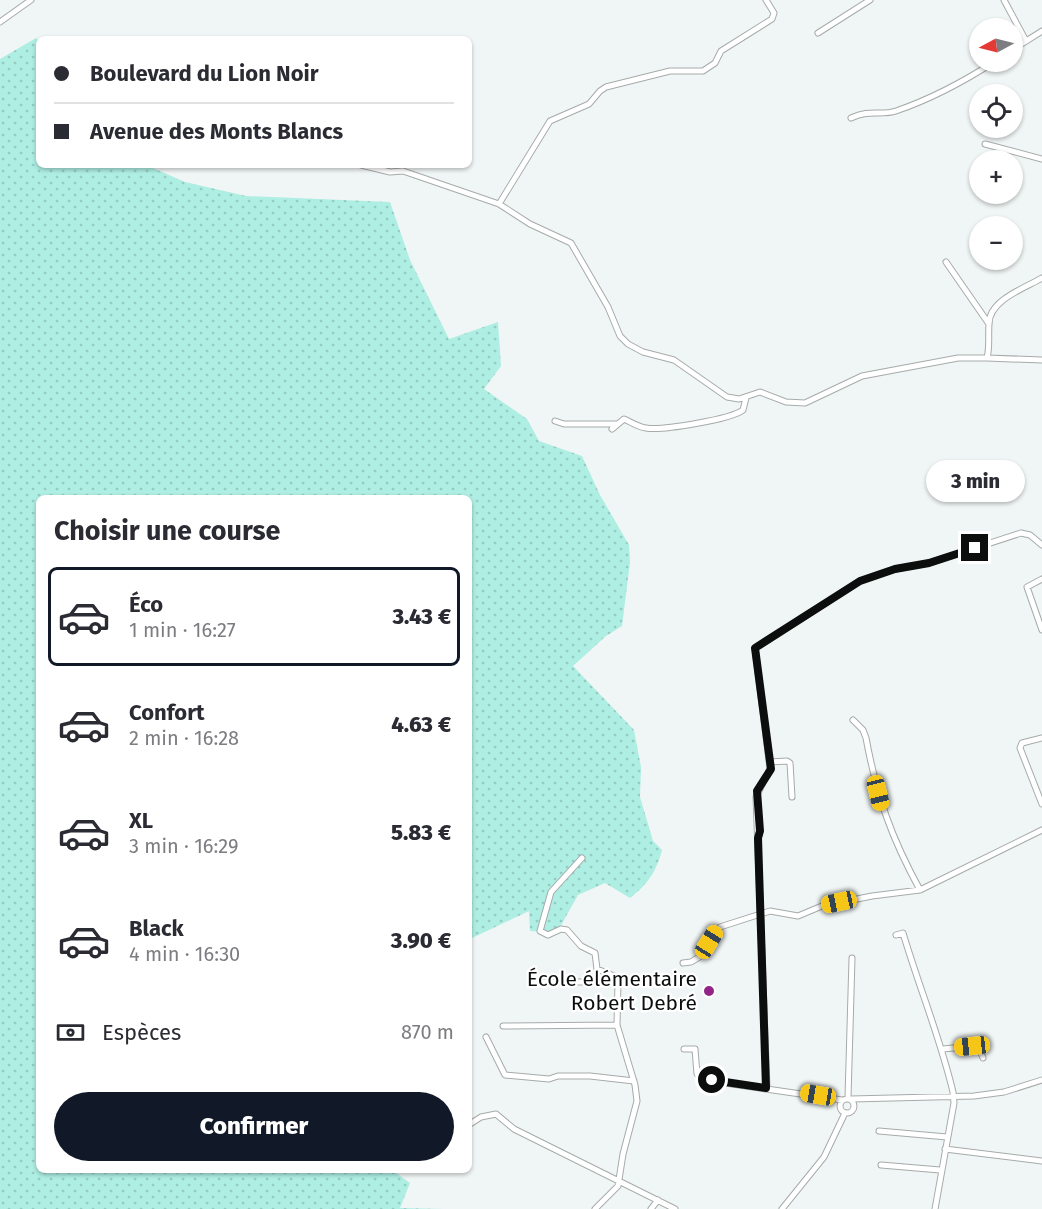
<!DOCTYPE html>
<html lang="fr">
<head>
<meta charset="utf-8">
<style>
	body { margin:0; font-family:"Fira Sans",sans-serif; background:#f2f2f3; color:#2b2b33; height:100vh; display:flex; flex-direction:column; font-size:22px; white-space:nowrap }
	* { box-sizing:border-box; margin:0 }
	p { font-size:20px; color:#7c7c81 }
	.icon { flex:none; width:33px; height:33px; fill:none; stroke:currentColor; stroke-width:2; stroke-linecap:round; stroke-linejoin:round }
	.map { position:relative; flex:1; overflow:hidden }
	.drawer { position:absolute; left:36px; top:495px; width:436px; height:678px; display:flex; flex-direction:column; background:#fff; border-radius:9px; box-shadow:0 2px 4px #0004 }
	.drawer>* { flex:none }
	.top-card { position:absolute; left:36px; top:36px; width:436px; height:132px; border-radius:9px; box-shadow:0 2px 4px #0004; display:grid; align-content:center; height:132px; padding:0 18px; background:#fff }
	.needle { width:39px; rotate:263deg }
	.buttons { position:absolute; left:969px; top:18px; display:grid; gap:12px }
	.buttons a { display:grid; place-items:center; width:54px; height:54px; border-radius:50%; background:#fff; box-shadow:0 2px 4px #0004; font-size:30px }
	.end { position:absolute; width:27px; height:27px; margin:-14px; border:8px solid #0c0e0e; background:#fff; box-shadow:0 0 0 3px #fff }
	.from { border-radius:50% }
	.bubble { position:absolute; height:42px; border-radius:21px; background:#fff; box-shadow:0 2px 4px #0004; font-size:20px; font-weight:800; line-height:42px; text-align:center }
	.car { position:absolute; width:18px; height:36px; margin:-18px -9px; border-radius:8px; box-shadow:0 0 4px 2px #0007; background:linear-gradient(#f5c518 24%,#345 0 40%,#f5c518 0 76%,#345 0 86%,#f5c518 0) }
	.top-card b { display:flex; align-items:center; gap:21px; height:57px; font-size:22px }
	.top-card b+b { border-top:2px solid #e1e1e2 }
	.top-card i { width:15px; height:15px; background:#2b2b33 }
	ul { padding:0; list-style:none }
	li { display:flex; align-items:center; gap:18px; height:99px; margin:0 12px 9px; padding:0 6px; border:3px solid transparent; border-radius:9px }
	li div { flex:1 }
	li b { display:block; font-size:22px }
	li em { font-style:normal; font-weight:800 }
	li.current { border-color:#111827 }
	li>.icon { width:54px; height:54px; stroke-width:1.5 }
	h2 { padding:0 18px; font-size:27px; line-height:72px }
	.pay { display:flex; align-items:center; gap:15px; height:66px; padding:0 18px; font-size:22px }
	.pay p { margin-inline-start:auto }
	.button { display:flex; gap:12px; margin-top:auto; padding:12px 18px }
	.button a { flex:1; height:69px; border-radius:36px; background:#111827; color:#fff; font-size:24px; font-weight:800; line-height:69px; text-align:center }
	.map>svg:first-child { display:block }
	.grass { fill:url(#grass-dots) }
	.lines { fill:none; stroke-linecap:round; stroke-linejoin:round }
	.street-casing { stroke:#a6abaa; stroke-width:7 }
	.street { stroke:#fff; stroke-width:5 }
	.route { stroke:#0c0e0e; stroke-width:8 }
	.poi-dot { fill:#912486; stroke:#fff; stroke-width:2 }
	.labels { text-anchor:middle; dominant-baseline:central; stroke-width:4.5; stroke-linejoin:round; paint-order:stroke }
	.poi-label { font-size:21px; fill:#0c0e0e; stroke:#fff; text-anchor:end }
</style>
</head>
<body>
<div class="map">
<svg width="1042" height="1209" viewBox="0 0 1042 1209">
	<defs>
		<pattern id="grass-dots" width="8" height="8" patternUnits="userSpaceOnUse" patternTransform="scale(1.5)"><rect width="8" height="8" fill="#aeeee3"/><path d="M2 2h.1M6 6h.1" fill="none" stroke="#94cbc2" stroke-width="1.8" stroke-linecap="round"/></pattern>
	</defs>
	<rect width="100%" height="100%" fill="#f0f6f5"/>
	<!-- grass -->
	<path class="grass" d="M36 38 39 41V165H146L185 182 246 196 390 202 410 260 449 339 498 322 501 366 484 389 527 419 539 441 582 456 600 495 629 545 630 562 622 626 606 636 573 666 634 730 641 767 640 797 653 841 662 850C656 872 648 884 630 898L605 883 578 895 560 927 547 932 530 931 529 911 470 939V498H39V1170H392L410 1183 400 1208 444 1209H0V59Z"/>
	<g class="lines">
		<defs>
			<path id="street" d="M1004 0 1026 41
				M0 22 31 0
				M818 33 870 0
				M1012 50 1042 31
				M851 118C870 109 881 116 896 111 931 99 963 82 994 62
				M985 144 1042 159
				M361 165 390 172 403 171 499 204 530 224 571 243 608 307 620 336 628 344 643 352 674 360 727 397 739 399 760 392 786 402 805 403 862 376 958 358H987C990 346 988 336 989 324 989 300 1025 288 1042 278
				M499 204 550 121 589 104 600 91 606 87 670 71H703L715 63 721 51 772 19 774 13 766 0
				M946 262 989 324
				M987 358 1042 360
				M555 421 564 424H617
				M612 429 624 419C631 422 638 427 646 428 661 431 732 419 743 410L746 398
				M1042 579 1027 587 1042 630
				M853 720 863 730 866 738C877 797 891 837 920 890
				M1042 738 1022 743 1020 748 1042 804
				M770 762 787 761 790 763 792 797
				M582 858 551 892 540 931 548 935 561 929 567 930 581 946 595 953 597 969 614 976 618 982 617 1025 635 1085 637 1101 623 1154 618 1186 595 1209
				M896 935 903 933C919 987 940 1037 953 1092L954 1103 935 1209
				M683 963 691 962 701 956 720 927 770 911 798 916 822 906 872 896 920 890 1042 830
				M544 982H618
				M503 1026 617 1025
				M486 1037 505 1075 549 1079 558 1076H590L634 1081
				M684 1049H695L697 1074 718 1082 842 1100
				M943 1049 973 1046 979 1048 983 1058
				M767 1088 756 797 770 769 755 648 860 581 895 569 929 563 1021 533 1030 535 1042 545
				M848 1098 852 958
				M840 1106a7 7 0 1 1 14 0a7 7 0 1 1-14 0Z
				M851 1099 974 1096 1004 1092 1042 1080
				M470 1124 481 1117 496 1114 514 1129 675 1209
				M879 1131 947 1137
				M945 1149 1042 1161
				M881 1165 940 1170
				M651 1209 658 1200
				M782 1209 824 1157 845 1113"/>
		</defs>
		<!-- street casing -->
		<use href="#street" class="street-casing"/>
		<!-- street -->
		<use href="#street" class="street"/>
	</g>
	<g class="lines">
		<!-- route -->
		<path class="route" d="M712 1080 766 1088 758 838 760 831 757 791 771 769 755 648 860 581 895 569 929 563 975 548"/>
	</g>
	<!-- markers -->
	<circle class="poi-dot" cx="709" cy="991" r="6"/>
	<g class="labels">
		<!-- poi labels -->
		<g class="poi-label">
			<text x="697" y="979">École élémentaire<tspan x="697" dy="24">Robert Debré</tspan></text>
		</g>
	</g>
</svg>
<div class="buttons">
<a><svg class="needle" viewBox="-14 -14 28 28"><path d="M0-13l5 13h-10z" fill="#e53935"/><path d="M0 13l5-13h-10z" fill="#7c7c81"/></svg></a>
<a><svg class="icon" aria-label="locate" viewBox="0 0 24 24"><circle cx="12" cy="12" r="6"/><path d="M12 2v4M12 18v4M2 12h4M18 12h4"/></svg></a>
<a>+</a>
<a>−</a>
</div>
<i class="end from" style="left:712px;top:1080px"></i>
<i class="end" style="left:975px;top:548px"></i>
<div class="bubble" style="left:926px;top:460px;width:99px">3 min</div>
<i class="car" style="left:878px;top:793px;rotate:166deg"></i>
<i class="car" style="left:839px;top:902px;rotate:258deg"></i>
<i class="car" style="left:709px;top:942px;rotate:32deg"></i>
<i class="car" style="left:972px;top:1046px;rotate:264deg"></i>
<i class="car" style="left:818px;top:1095px;rotate:280deg"></i>
<div class="top-card">
<b><i class="from"></i>Boulevard du Lion Noir</b>
<b><i></i>Avenue des Monts Blancs</b>
</div>
<section class="drawer">
<h2>Choisir une course</h2>
<ul>
<li class="current"><svg class="icon" aria-label="car" viewBox="0 0 24 24"><path d="M5 17H2v-5l4-1 3-4h7l3 4 3 1v5h-3M9 17h6M6 11h13"/><circle cx="7" cy="17" r="2"/><circle cx="17" cy="17" r="2"/></svg><div><b>Éco</b><p>1 min · 16:27</p></div><em>3.43 €</em></li>
<li><svg class="icon" aria-label="car" viewBox="0 0 24 24"><path d="M5 17H2v-5l4-1 3-4h7l3 4 3 1v5h-3M9 17h6M6 11h13"/><circle cx="7" cy="17" r="2"/><circle cx="17" cy="17" r="2"/></svg><div><b>Confort</b><p>2 min · 16:28</p></div><em>4.63 €</em></li>
<li><svg class="icon" aria-label="car" viewBox="0 0 24 24"><path d="M5 17H2v-5l4-1 3-4h7l3 4 3 1v5h-3M9 17h6M6 11h13"/><circle cx="7" cy="17" r="2"/><circle cx="17" cy="17" r="2"/></svg><div><b>XL</b><p>3 min · 16:29</p></div><em>5.83 €</em></li>
<li><svg class="icon" aria-label="car" viewBox="0 0 24 24"><path d="M5 17H2v-5l4-1 3-4h7l3 4 3 1v5h-3M9 17h6M6 11h13"/><circle cx="7" cy="17" r="2"/><circle cx="17" cy="17" r="2"/></svg><div><b>Black</b><p>4 min · 16:30</p></div><em>3.90 €</em></li>
</ul>
<div class="pay"><svg class="icon" aria-label="cash" viewBox="0 0 24 24"><path d="M3 7h18v10H3z"/><circle cx="12" cy="12" r="2"/></svg>Espèces<p>870 m</p></div>
<div class="button"><a>Confirmer</a></div>
</section>
</div>
</body>
</html>
